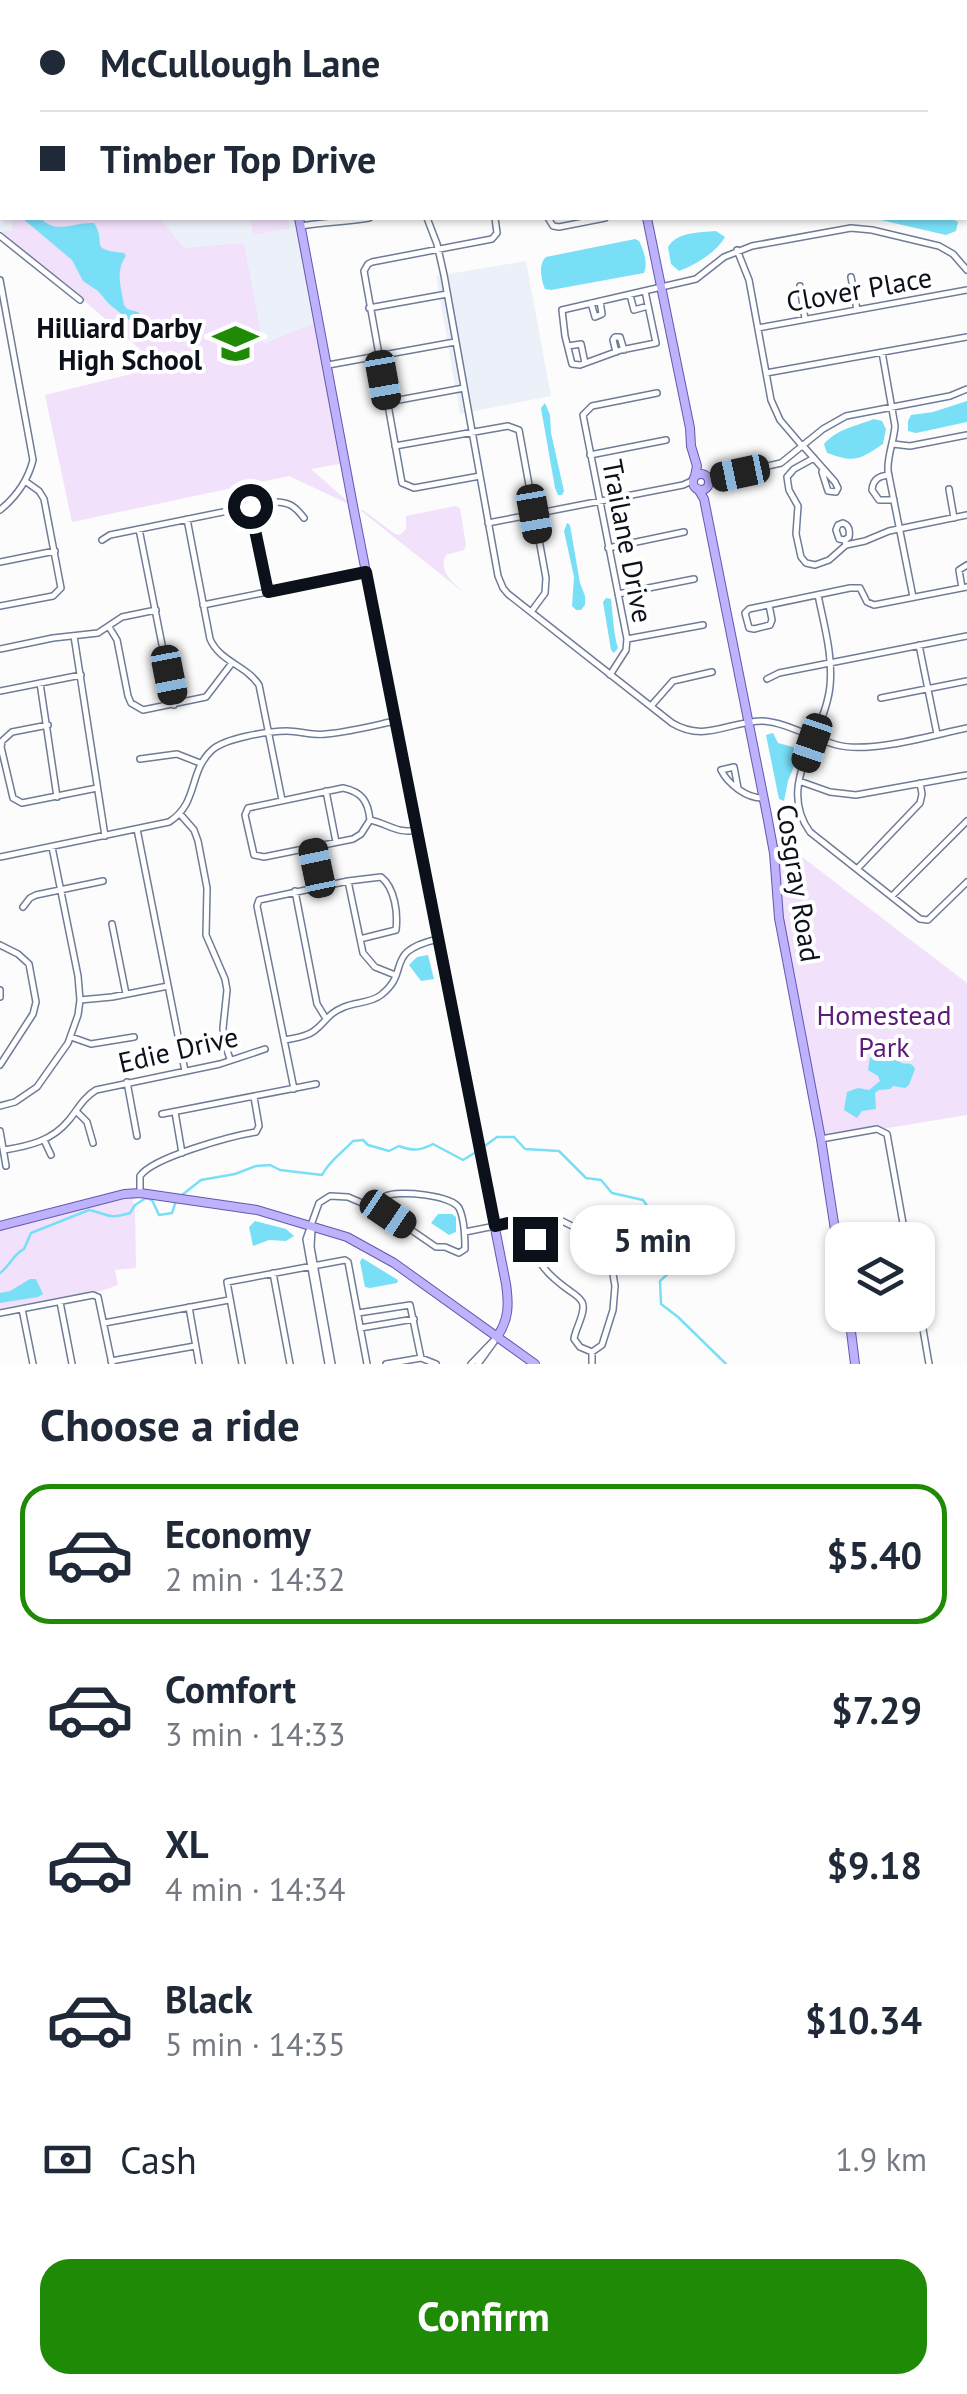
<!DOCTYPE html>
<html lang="en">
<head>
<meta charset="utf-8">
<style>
	body { margin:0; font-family:"PT Sans",sans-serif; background:#f2f2f3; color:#1f2937; height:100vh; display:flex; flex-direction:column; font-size:38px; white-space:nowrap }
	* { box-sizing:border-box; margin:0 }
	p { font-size:32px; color:#747a83 }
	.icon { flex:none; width:55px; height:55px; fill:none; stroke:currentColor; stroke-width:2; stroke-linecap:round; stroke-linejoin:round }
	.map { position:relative; height:1364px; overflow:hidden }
	.sheet { display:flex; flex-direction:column; background:#fff; flex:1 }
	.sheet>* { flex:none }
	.banner { position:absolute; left:0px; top:0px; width:968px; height:220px; box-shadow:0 2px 8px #0004; display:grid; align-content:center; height:220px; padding:0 40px; background:#fff }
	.controls { position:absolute; left:825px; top:1222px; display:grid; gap:20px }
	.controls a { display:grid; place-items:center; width:110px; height:110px; border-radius:20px; background:#fff; box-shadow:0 2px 8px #0004; font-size:50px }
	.end { position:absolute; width:45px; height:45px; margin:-22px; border:12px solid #0b101b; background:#fff; box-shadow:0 0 0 5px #fff }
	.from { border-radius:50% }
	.bubble { position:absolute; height:70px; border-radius:30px; background:#fff; box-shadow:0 2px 8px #0004; font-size:32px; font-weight:700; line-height:70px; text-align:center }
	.car { position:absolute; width:30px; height:60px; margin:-30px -15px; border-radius:12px; box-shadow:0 0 8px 2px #0007; background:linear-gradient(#222 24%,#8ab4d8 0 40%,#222 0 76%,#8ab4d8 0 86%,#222 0) }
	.banner b { display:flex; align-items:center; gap:35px; height:95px; font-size:38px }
	.banner b+b { border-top:2px solid #e0e1e3 }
	.banner i { width:25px; height:25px; background:#1f2937 }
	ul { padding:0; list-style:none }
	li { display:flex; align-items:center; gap:30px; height:140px; margin:0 20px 15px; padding:0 20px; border:5px solid transparent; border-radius:30px }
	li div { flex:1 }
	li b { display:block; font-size:38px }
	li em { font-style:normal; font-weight:700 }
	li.selected { border-color:#1f8a05 }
	li>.icon { width:90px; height:90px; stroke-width:1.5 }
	h2 { padding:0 40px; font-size:45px; line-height:120px }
	.pay { display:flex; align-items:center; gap:25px; height:110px; padding:0 40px; font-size:38px }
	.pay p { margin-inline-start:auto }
	.button { display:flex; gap:20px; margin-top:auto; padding:20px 40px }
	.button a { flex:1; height:115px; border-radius:30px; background:#1f8a05; color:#fff; font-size:40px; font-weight:700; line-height:115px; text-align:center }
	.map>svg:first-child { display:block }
	.built { fill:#ecf0f8 }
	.green { fill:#f1e1fb }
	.water { fill:#79dff7 }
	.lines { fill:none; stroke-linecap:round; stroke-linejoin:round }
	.stream { stroke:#79dff7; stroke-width:2.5 }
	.minor-casing { stroke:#6e7c98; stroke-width:8 }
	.major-casing { stroke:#6358ad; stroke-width:10 }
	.minor { stroke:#fff; stroke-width:5 }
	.major { stroke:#beb2fd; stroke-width:8 }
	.route { stroke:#0b101b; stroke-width:12 }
	.labels { text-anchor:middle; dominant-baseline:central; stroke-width:8; stroke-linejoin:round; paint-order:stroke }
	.street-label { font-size:28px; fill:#0b101b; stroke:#fff }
	.poi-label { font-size:28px; font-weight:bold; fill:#0b101b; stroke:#fff; text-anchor:end }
	.park-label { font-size:28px; fill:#5c1a7a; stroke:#fff }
</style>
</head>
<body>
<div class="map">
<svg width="967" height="1364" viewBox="0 0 967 1364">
	<rect width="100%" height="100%" fill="#fcfcfc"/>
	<!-- built -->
	<path class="built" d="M0 0H155L159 2H2V218H295L340 464 13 231H0Z
		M526 261 551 396 460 414 436 276Z"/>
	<!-- green -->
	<path class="green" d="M0 0H20L23 2H2V175L0 162Z
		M11 218H159L184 248 244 243 263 344 315 323 340 464 311 469 353 506 289 476 72 522 45 395 160 367 87 303 7 240 2 231H13Z
		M250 218H288L290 228 253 235Z
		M455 506 460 508 466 545 464 550 446 555C438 571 452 581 463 592L360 510H363L395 534 400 535 406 529V516Z
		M776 837 967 983V1115L821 1139 779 917 773 848Z
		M138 1195 141 1196 132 1201 135 1205 136 1268 115 1270 118 1285 101 1291 0 1309V1230Z"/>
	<!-- water -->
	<path class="water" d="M22 218H40C57 235 72 222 94 223 108 244 86 249 124 253L126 256C115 271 121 288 124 305L127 309 138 312 141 317 139 328 109 304 98 291 83 281 72 260Z
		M872 218H950L958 222 956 231 946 235Z
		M716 231 725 237C717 252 695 265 679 271L671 264 668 247C678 231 699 233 716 231Z
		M635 239 639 241C644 251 648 263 644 273L551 290 545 289C541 280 538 264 546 257Z
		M967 401V422L916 433 908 431V421L911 415 933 412Z
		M545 403 550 415 551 433 564 491 562 495H558L555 488 541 408Z
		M874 419 882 421 886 429 883 444C859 460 855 463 827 453L824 444C837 429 856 426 874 419Z
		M567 523 570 525 580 583 585 596V605L581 610H576L572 606 574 577 564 531Z
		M606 598 611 599C613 614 613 632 618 648L614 653 611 650 603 602Z
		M773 733 778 743 793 747 799 754 788 781 784 801 779 799 766 735Z
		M428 955 434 979 421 981 409 965 417 957Z
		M887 1055C891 1058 896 1060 900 1062 907 1066 910 1060 915 1069L909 1085 905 1088 893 1086 890 1089 879 1090 875 1093 876 1109 862 1111 857 1118 844 1110 847 1092 858 1088 869 1090 880 1081 878 1076 868 1070 870 1057Z
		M438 1214H452L456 1217V1232L449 1235 431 1223Z
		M255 1221 286 1229 294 1236 286 1241 269 1240 253 1246 249 1227Z
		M362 1258 398 1280 397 1283 370 1288 365 1287 360 1262Z
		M30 1279H36L43 1294 38 1297 0 1303V1293L10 1291Z"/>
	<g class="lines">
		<!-- stream -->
		<path class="stream" d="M562 0 563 2
			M965 205 967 207
			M482 1148 497 1137H514L525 1149 559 1151 586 1178 601 1180 612 1193 643 1200 662 1227 673 1269 660 1281 661 1304 678 1317 726 1364
			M182 1195 201 1180 235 1174 256 1166 270 1165 280 1170 322 1175C329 1161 342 1153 353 1141L363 1140 368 1145 389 1151 399 1146C412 1151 420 1151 433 1144L463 1160 476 1152
			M0 1273C10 1266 13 1254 24 1249L31 1233 89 1210C110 1214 105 1220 130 1213L135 1205 146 1198 152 1200 159 1215 172 1213 176 1201"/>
		<defs>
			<path id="minor" d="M276 0 277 2
				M348 0 349 2
				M429 0V2
				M510 0 511 2
				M446 2 452 0
				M427 218 437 244 444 275 498 576 503 588 508 594 672 723C705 743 729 721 763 721 785 722 814 739 837 745 871 754 932 735 967 728
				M548 218 553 226 559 227 605 218
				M301 226C324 222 346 222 369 218
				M0 236 80 300
				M737 250 749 280 771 400 780 420 803 447
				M851 277 857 310
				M0 280 33 460C28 480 16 497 0 510
				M800 286 805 319
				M645 291 656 343 621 350 580 365 572 364 565 336 562 310 696 279 724 257 752 246 851 228 872 230 939 246 953 254 967 270
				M630 295 634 310 648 306
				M591 303 595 317 602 314 600 301
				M369 308 447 294
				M758 328 967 290
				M568 346 581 344 585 363
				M616 352 613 340 615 337H620L624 350
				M882 352 895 426C894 441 887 456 888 471L913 597
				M328 365 455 342
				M766 373 967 337
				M388 402 464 388
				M893 444 910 446 967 435
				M395 446 508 426 519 430 546 578 545 593 531 612
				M804 447 835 482 838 488 836 492 828 491 822 472 823 469
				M590 455 666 440
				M814 458 794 469 787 477 789 490 798 506 796 534 801 557 806 563 815 565 829 560 846 545 865 541 889 531 967 515
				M889 475C879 476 873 479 872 490L879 500H894
				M480 476 414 488 402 483 364 271 368 264 372 262 492 239 497 233 495 218
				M708 477 716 478 781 463 823 429 846 416 950 396 967 389
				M949 489 954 518
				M251 507 267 592
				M187 519 210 639C220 662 246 665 259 685L282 800
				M488 523 683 485 694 480
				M139 529 174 705
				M102 540 110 535 272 502C288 501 295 506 304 518
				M845 540 849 537C850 531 849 525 843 523L838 525 836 530 839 539 845 540 846 545
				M608 548 684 532
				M0 562 55 551
				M962 588 959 570 967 565
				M618 594 694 579
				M818 595C824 625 833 655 830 686 825 736 775 784 810 832L920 919 928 920 967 882
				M203 605 366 572
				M769 605 772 620 770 625 754 629 749 628 745 613 749 609 850 588H860L867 602 874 605 967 587
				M0 606 53 596 61 588 44 499 39 491 25 481
				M109 627 117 640 128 696 131 703 143 710 206 697 232 663
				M74 636 105 836
				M627 639 703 625
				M919 645 937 734
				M0 649 53 638 98 633 122 617 156 610
				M610 675 626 650 627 639 583 415 592 406 657 393
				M767 679 779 673 967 636
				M40 683 57 797
				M0 691 81 675
				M881 698 967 681
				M651 706 673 681 712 672
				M48 725 12 732 2 741 1 747 13 798 22 803 97 788
				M140 759 177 754 200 763
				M799 781 830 792 856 795 967 775
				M343 788C362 792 368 801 370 820L361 834 353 839 264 857 254 855 245 815 248 808Z
				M738 788 734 767 721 770C728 784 747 799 764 798
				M326 791 336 842
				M180 814 194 830 198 841 207 888 206 935 225 979 227 990 223 1028 224 1041 230 1059
				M370 820C389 824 396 834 417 830
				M137 829 185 1071
				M313 847 321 886
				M0 857 169 822C199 803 188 772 212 750 225 738 269 731 287 731 300 731 313 736 326 734 349 732 372 726 395 721
				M857 869 920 803 922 794 920 783
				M348 881 363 953 375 967 395 975
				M295 891 317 1004 325 1017
				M892 896 967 821
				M23 907 30 898 36 895 103 881
				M112 924 126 994
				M0 945 18 954 29 964 36 1002 33 1014 0 1065
				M0 990V997
				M80 1000 112 997 168 986
				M71 1037 91 1044 134 1037
				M285 1040C295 1038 306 1037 314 1031 327 1021 327 1014 344 1007 356 1002 371 1003 381 995 412 971 382 952 438 939
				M127 1082 137 1136
				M294 1089 257 906 259 900 348 881 381 877C395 888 398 913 396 930L360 939
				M0 1106 15 1102 37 1087 68 1043 78 1015 80 1000 78 976 52 847
				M76 1111 87 1122 93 1143
				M175 1112 182 1153
				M162 1114 316 1084
				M0 1131 6 1166
				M821 1139 877 1129 887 1134 906 1240
				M44 1140 51 1155
				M4 1150C29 1146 52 1141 69 1120 78 1109 83 1098 96 1090L220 1064 265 1049
				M140 1193V1176C153 1157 232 1136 256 1132L259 1126 254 1097
				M539 1226 547 1220 556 1218 576 1228 603 1250 612 1268 615 1286 613 1310 602 1345 592 1352V1364
				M539 1226C528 1258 546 1274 570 1291 573 1293 580 1298 582 1302 587 1311 575 1329 574 1339L580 1347 592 1352
				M312 1228 311 1247 332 1364
				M465 1232 525 1220 533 1221 539 1226
				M273 1273 290 1364
				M918 1300 929 1364
				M60 1302 72 1364
				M189 1307 199 1364
				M22 1309 33 1364
				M0 1313 93 1295 98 1297 112 1364
				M358 1313 410 1305 421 1358
				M104 1323 229 1300
				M360 1328 414 1319
				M111 1361 195 1346
				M242 1364 227 1282 345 1260 348 1262 367 1364
				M328 1364 306 1239 319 1203 330 1196 348 1197 388 1214 436 1247H445L459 1253 465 1249C465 1237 464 1218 459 1208 452 1195 398 1190 386 1196 381 1198 379 1205 377 1210
				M386 1364 421 1358 436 1364
				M471 1364 497 1337
				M478 1364 494 1342"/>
			<path id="major" d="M175 0 178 2
				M195 0 197 2
				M604 0V2
				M609 0 610 2
				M942 0V2
				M965 38H967
				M299 218 353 506 506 1284C509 1305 509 1319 497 1337
				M647 218 690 428 691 446 697 466 695 476
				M693 482a8 8 0 1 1 16 0a8 8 0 1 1-16 0Z
				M698 489 704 499 767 815 774 853 779 918 821 1139 842 1275
				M0 1226 124 1194 140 1193 257 1210 347 1237 394 1263 535 1364
				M849 1315 855 1364"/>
		</defs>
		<!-- minor casing -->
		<use href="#minor" class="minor-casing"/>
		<!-- major casing -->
		<use href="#major" class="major-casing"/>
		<!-- minor -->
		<use href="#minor" class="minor"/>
		<!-- major -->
		<use href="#major" class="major"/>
	</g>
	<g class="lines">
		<!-- route -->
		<path class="route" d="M250 506 268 592 366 572 495 1226C510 1223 526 1216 539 1226L535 1239"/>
	</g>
	<!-- icons -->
	<defs>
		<symbol id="school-bare" viewBox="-9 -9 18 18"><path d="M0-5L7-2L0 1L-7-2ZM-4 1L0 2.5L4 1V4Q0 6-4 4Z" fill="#1f8a05" stroke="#fff" stroke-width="2.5" paint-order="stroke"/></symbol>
	</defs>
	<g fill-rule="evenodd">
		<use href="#school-bare" x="204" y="312" width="63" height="63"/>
	</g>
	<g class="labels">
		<!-- street labels -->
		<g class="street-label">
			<text transform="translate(859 289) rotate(-10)">Clover Place</text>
			<text transform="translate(628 541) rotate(79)">Trailane Drive</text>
			<text transform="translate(799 883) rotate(81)">Cosgray Road</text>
			<text transform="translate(178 1049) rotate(-13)">Edie Drive</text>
		</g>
		<!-- poi labels -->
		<g class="poi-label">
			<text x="202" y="327">Hilliard Darby<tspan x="202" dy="32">High School</tspan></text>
		</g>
		<!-- park labels -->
		<g class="park-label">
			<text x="884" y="1014">Homestead<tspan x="884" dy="32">Park</tspan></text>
		</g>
	</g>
</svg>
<div class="controls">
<a><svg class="icon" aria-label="layers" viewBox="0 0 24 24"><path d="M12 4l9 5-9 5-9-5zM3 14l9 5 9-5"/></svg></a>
</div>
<i class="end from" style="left:250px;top:506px"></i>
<i class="end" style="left:535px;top:1239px"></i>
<div class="bubble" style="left:570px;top:1205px;width:165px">5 min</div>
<i class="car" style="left:383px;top:380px;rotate:170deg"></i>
<i class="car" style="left:740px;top:473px;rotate:258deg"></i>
<i class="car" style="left:534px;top:514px;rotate:170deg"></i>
<i class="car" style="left:169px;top:675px;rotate:169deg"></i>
<i class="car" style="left:812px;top:743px;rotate:199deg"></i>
<i class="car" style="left:317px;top:868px;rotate:348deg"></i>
<i class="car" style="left:388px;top:1214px;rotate:124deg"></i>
<div class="banner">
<b><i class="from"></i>McCullough Lane</b>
<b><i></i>Timber Top Drive</b>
</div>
</div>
<section class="sheet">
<h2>Choose a ride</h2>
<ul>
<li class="selected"><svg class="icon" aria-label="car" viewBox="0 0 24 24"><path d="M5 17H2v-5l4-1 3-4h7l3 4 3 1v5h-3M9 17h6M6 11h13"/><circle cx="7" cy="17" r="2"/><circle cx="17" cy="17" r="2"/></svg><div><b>Economy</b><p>2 min · 14:32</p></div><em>$5.40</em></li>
<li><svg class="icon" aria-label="car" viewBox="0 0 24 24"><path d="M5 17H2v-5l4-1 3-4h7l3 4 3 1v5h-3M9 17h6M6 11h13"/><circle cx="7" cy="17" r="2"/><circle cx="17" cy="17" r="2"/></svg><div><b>Comfort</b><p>3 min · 14:33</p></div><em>$7.29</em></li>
<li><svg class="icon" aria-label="car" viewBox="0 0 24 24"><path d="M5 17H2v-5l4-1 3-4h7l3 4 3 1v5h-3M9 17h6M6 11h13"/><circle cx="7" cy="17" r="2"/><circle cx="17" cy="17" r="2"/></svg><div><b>XL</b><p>4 min · 14:34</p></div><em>$9.18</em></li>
<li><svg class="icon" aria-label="car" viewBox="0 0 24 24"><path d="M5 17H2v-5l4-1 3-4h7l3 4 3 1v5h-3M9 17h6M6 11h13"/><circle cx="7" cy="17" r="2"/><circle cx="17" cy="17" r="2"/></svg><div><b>Black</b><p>5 min · 14:35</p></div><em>$10.34</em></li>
</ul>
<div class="pay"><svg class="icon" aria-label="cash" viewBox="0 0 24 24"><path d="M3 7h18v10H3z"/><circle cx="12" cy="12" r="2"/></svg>Cash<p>1.9 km</p></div>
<div class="button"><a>Confirm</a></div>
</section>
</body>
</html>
